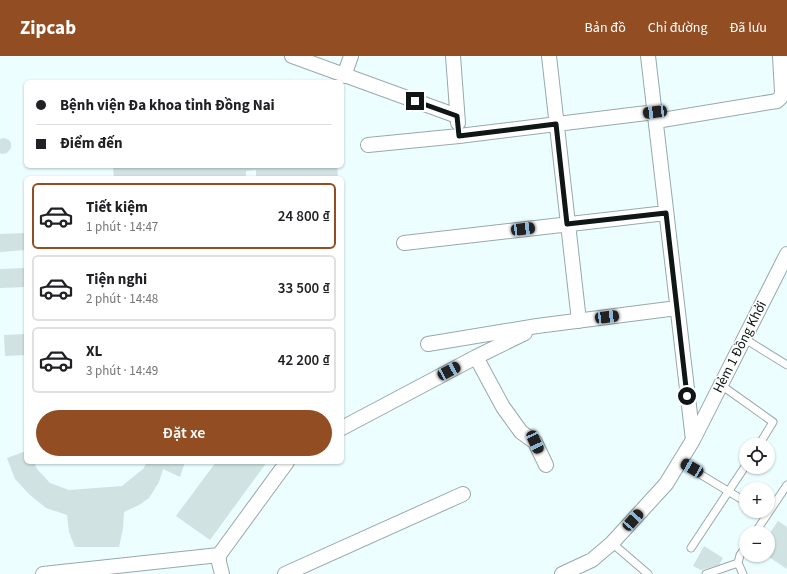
<!DOCTYPE html>
<html lang="vi">
<head>
<meta charset="utf-8">
<style>
	body { margin:0; font-family:"Source Sans 3",sans-serif; background:#f2f2f2; color:#202124; height:100vh; display:flex; flex-direction:column; font-size:15px; white-space:nowrap }
	* { box-sizing:border-box; margin:0 }
	p { font-size:13px; color:#757577 }
	.icon { flex:none; width:22px; height:22px; fill:none; stroke:currentColor; stroke-width:2; stroke-linecap:round; stroke-linejoin:round }
	.map { position:relative; flex:1; overflow:hidden }
	.panel { position:absolute; left:24px; top:120px; width:320px; height:288px; display:flex; flex-direction:column; background:#fff; border-radius:6px; box-shadow:0 1px 3px #0004 }
	.panel>* { flex:none }
	.banner { position:absolute; left:24px; top:24px; width:320px; height:88px; border-radius:6px; box-shadow:0 1px 3px #0004; display:grid; align-content:center; height:88px; padding:0 12px; background:#fff }
	.buttons { position:absolute; left:739px; top:382px; display:grid; gap:8px }
	.buttons a { display:grid; place-items:center; width:36px; height:36px; border-radius:50%; background:#fff; box-shadow:0 1px 3px #0004; font-size:20px }
	.end { position:absolute; width:18px; height:18px; margin:-9px; border:5px solid #0f1616; background:#fff; box-shadow:0 0 0 2px #fff }
	.from { border-radius:50% }
	.car { position:absolute; width:12px; height:24px; margin:-12px -6px; border-radius:5px; box-shadow:0 0 3px 1px #0007; background:linear-gradient(#222 24%,#8ab4d8 0 40%,#222 0 76%,#8ab4d8 0 86%,#222 0) }
	.banner b { display:flex; align-items:center; gap:14px; height:38px; font-size:15px }
	.banner b+b { border-top:1px solid #e0e0e0 }
	.banner i { width:10px; height:10px; background:#202124 }
	ul { padding:7px 0 0; list-style:none }
	li { display:flex; align-items:center; gap:12px; height:66px; margin:0 8px 6px; padding:0 4px; border:2px solid #e0e0e0; border-radius:6px }
	li div { flex:1 }
	li b { display:block; font-size:15px }
	li em { font-style:normal; font-weight:600 }
	li.active { border-color:#924d23 }
	li>.icon { width:36px; height:36px; stroke-width:1.5 }
	.button { display:flex; gap:8px; margin-top:auto; padding:8px 12px }
	.button a { flex:1; height:46px; border-radius:24px; background:#924d23; color:#fff; font-size:16px; font-weight:600; line-height:46px; text-align:center }
	header { display:flex; align-items:center; gap:24px; box-sizing:border-box; height:56px; padding:0 20px; background:#924d23; color:#fff }
	header strong { font-size:19px }
	nav { display:flex; gap:22px; margin-inline-start:auto; font-size:14px }
	.map>svg:first-child { display:block }
	.building { fill:#d0e2e2 }
	.lines { fill:none; stroke-linecap:round; stroke-linejoin:round }
	.service-casing { stroke:#98a9a9; stroke-width:9 }
	.minor-casing { stroke:#98a9a9; stroke-width:16 }
	.service { stroke:#fff; stroke-width:7 }
	.minor { stroke:#fff; stroke-width:14 }
	.route { stroke:#0f1616; stroke-width:5 }
	.labels { text-anchor:middle; dominant-baseline:central; stroke-width:3; stroke-linejoin:round; paint-order:stroke }
	.street-label { font-size:14px; fill:#0f1616; stroke:#fff }
</style>
</head>
<body>
<header>
<strong>Zipcab</strong>
<nav><a>Bản đồ</a><a>Chỉ đường</a><a>Đã lưu</a></nav>
</header>
<div class="map">
<svg width="787" height="518" viewBox="0 0 787 518">
	<rect width="100%" height="100%" fill="#ecfeff"/>
	<!-- building -->
	<path class="building" d="M4 82 9 84 11 87V92L7 97 2 98 0 97V83Z
		M113 110H337L338 122H256V114L246 115V120L192 122H114Z
		M26 177V194L0 196V178Z
		M26 212V231L0 232V213Z
		M26 278V299L5 300 4 279Z
		M26 395V406H34L37 413 50 427 69 434 122 430 143 413 147 406H185L180 421 163 413 159 426 149 442 139 449 124 456 123 472 119 491H75L69 476 67 459 46 452 30 439 15 423 7 402Z
		M216 406H267L210 484 176 460Z
		M778 465 787 471V513L766 499H768V480Z
		M704 490 723 502 719 509 701 514 693 510Z"/>
	<g class="lines">
		<defs>
			<path id="service" d="M745 283 787 309
				M721 329 773 366 759 389
				M680 406 746 446
				M755 477 787 429
				M612 487 648 518
				M691 492 746 409
				M706 518 738 507
				M743 518 738 507 740 499 746 491"/>
			<path id="minor" d="M292 0 457 60
				M453 0 458 67
				M549 0 579 265
				M648 0 693 384
				M344 20 351 0
				M656 65 777 45 781 41 782 36 780 0
				M368 89 459 80 655 56
				M404 187 666 157
				M428 288 537 270 677 252
				M476 301 503 351 521 376 535 386 546 409
				M342 372 476 301 525 277
				M43 518 219 499
				M222 518 219 506V499L287 406
				M285 518 463 438
				M562 518 592 504 612 487 666 428 693 384 787 198"/>
		</defs>
		<!-- service casing -->
		<use href="#service" class="service-casing"/>
		<!-- minor casing -->
		<use href="#minor" class="minor-casing"/>
		<!-- service -->
		<use href="#service" class="service"/>
		<!-- minor -->
		<use href="#minor" class="minor"/>
	</g>
	<g class="lines">
		<!-- route -->
		<path class="route" d="M415 45 457 60 459 80 556 68 567 168 666 157 687 340"/>
	</g>
	<g class="labels">
		<!-- street labels -->
		<g class="street-label">
			<text transform="translate(740 291) rotate(-63)">Hẻm 1 Đồng Khởi</text>
		</g>
	</g>
</svg>
<div class="buttons">
<a><svg class="icon" aria-label="locate" viewBox="0 0 24 24"><circle cx="12" cy="12" r="6"/><path d="M12 2v4M12 18v4M2 12h4M18 12h4"/></svg></a>
<a>+</a>
<a>−</a>
</div>
<i class="end from" style="left:687px;top:340px"></i>
<i class="end" style="left:415px;top:45px"></i>
<i class="car" style="left:655px;top:56px;rotate:263deg"></i>
<i class="car" style="left:523px;top:173px;rotate:83deg"></i>
<i class="car" style="left:607px;top:261px;rotate:83deg"></i>
<i class="car" style="left:449px;top:315px;rotate:62deg"></i>
<i class="car" style="left:535px;top:386px;rotate:155deg"></i>
<i class="car" style="left:692px;top:412px;rotate:300deg"></i>
<i class="car" style="left:633px;top:464px;rotate:42deg"></i>
<div class="banner">
<b><i class="from"></i>Bệnh viện Đa khoa tỉnh Đồng Nai</b>
<b><i></i>Điểm đến</b>
</div>
<section class="panel">
<ul>
<li class="active"><svg class="icon" aria-label="car" viewBox="0 0 24 24"><path d="M5 17H2v-5l4-1 3-4h7l3 4 3 1v5h-3M9 17h6M6 11h13"/><circle cx="7" cy="17" r="2"/><circle cx="17" cy="17" r="2"/></svg><div><b>Tiết kiệm</b><p>1 phút · 14:47</p></div><em>24 800 ₫</em></li>
<li><svg class="icon" aria-label="car" viewBox="0 0 24 24"><path d="M5 17H2v-5l4-1 3-4h7l3 4 3 1v5h-3M9 17h6M6 11h13"/><circle cx="7" cy="17" r="2"/><circle cx="17" cy="17" r="2"/></svg><div><b>Tiện nghi</b><p>2 phút · 14:48</p></div><em>33 500 ₫</em></li>
<li><svg class="icon" aria-label="car" viewBox="0 0 24 24"><path d="M5 17H2v-5l4-1 3-4h7l3 4 3 1v5h-3M9 17h6M6 11h13"/><circle cx="7" cy="17" r="2"/><circle cx="17" cy="17" r="2"/></svg><div><b>XL</b><p>3 phút · 14:49</p></div><em>42 200 ₫</em></li>
</ul>
<div class="button"><a>Đặt xe</a></div>
</section>
</div>
</body>
</html>
